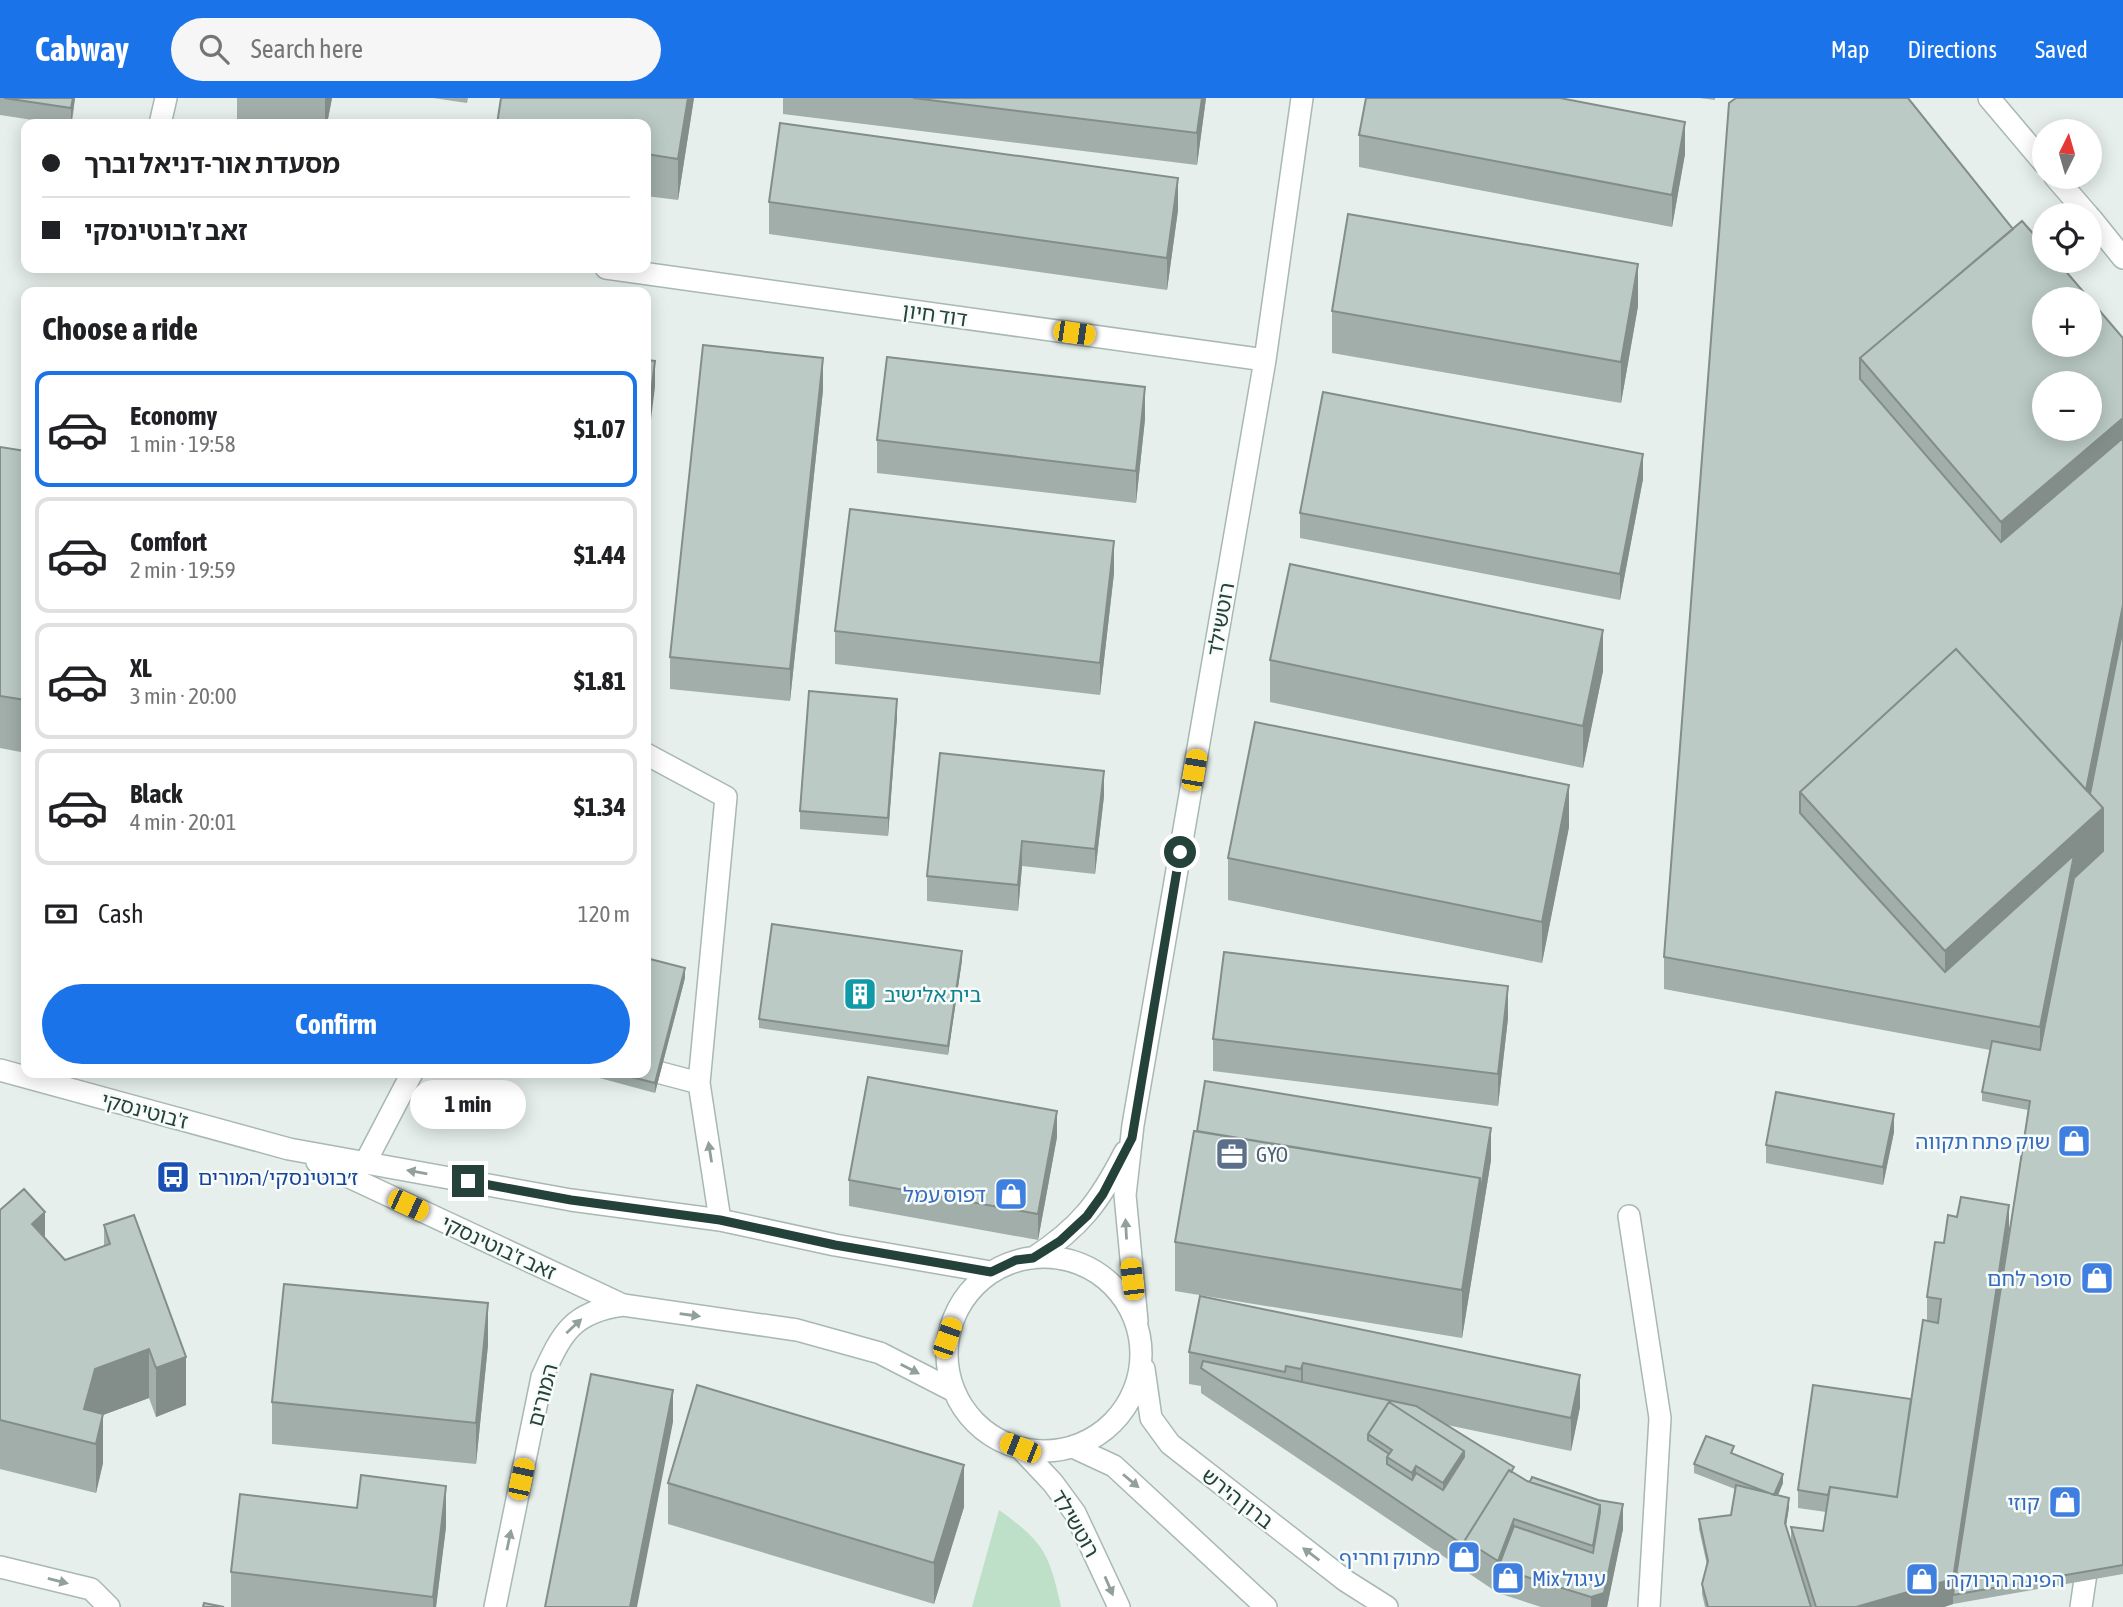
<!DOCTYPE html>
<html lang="en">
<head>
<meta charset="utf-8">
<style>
	body { margin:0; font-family:"Asap Condensed","Noto Sans Hebrew",sans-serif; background:#f6f6f6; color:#202124; height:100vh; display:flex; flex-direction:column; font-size:26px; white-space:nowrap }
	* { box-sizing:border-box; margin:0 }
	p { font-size:23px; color:#757577 }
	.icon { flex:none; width:38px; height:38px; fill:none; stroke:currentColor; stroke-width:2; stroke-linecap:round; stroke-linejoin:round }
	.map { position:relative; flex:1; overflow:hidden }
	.drawer { position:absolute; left:21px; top:189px; width:630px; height:791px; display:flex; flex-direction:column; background:#fff; border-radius:14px; box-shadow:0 4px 18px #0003 }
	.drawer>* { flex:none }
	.hud { position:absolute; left:21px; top:21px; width:630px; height:154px; border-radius:14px; box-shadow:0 4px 18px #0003; display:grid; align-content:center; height:154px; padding:0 21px; background:#fff }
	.needle { width:46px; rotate:5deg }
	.buttons { position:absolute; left:2032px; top:21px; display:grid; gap:14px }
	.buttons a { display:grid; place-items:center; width:70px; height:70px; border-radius:50%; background:#fff; box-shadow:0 4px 18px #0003; font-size:35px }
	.end { position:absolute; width:32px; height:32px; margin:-16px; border:9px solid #24423a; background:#fff; box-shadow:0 0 0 4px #fff }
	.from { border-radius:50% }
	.bubble { position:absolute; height:49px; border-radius:24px; background:#fff; box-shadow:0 4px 18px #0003; font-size:23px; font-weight:700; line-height:49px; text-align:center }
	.car { position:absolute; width:21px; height:42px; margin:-21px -10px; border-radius:9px; box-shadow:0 0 5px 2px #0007; background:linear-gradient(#f5c518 24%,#345 0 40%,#f5c518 0 76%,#345 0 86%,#f5c518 0) }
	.hud b { display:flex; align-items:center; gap:24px; height:66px; font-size:26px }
	.hud b+b { border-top:2px solid #e0e0e0 }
	.hud i { width:18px; height:18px; background:#202124 }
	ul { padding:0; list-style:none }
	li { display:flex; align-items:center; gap:21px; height:116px; margin:0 14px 10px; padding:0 7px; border:4px solid #e0e0e0; border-radius:14px }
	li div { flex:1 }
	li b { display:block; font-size:26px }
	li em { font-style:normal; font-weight:700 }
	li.selected { border-color:#1a73e8 }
	li>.icon { width:63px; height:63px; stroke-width:1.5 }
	h2 { padding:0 21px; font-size:32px; line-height:84px }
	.pay { display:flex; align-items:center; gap:18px; height:77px; padding:0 21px; font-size:26px }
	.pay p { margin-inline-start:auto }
	.cta { display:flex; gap:14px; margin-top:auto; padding:14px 21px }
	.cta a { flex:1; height:80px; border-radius:42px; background:#1a73e8; color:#fff; font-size:28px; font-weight:700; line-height:80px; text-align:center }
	header { display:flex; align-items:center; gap:42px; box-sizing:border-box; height:98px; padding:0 35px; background:#1a73e8; color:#fff }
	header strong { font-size:33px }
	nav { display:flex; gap:38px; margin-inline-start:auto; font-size:24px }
	.search { width:490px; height:63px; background:#f6f6f6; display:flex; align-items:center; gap:18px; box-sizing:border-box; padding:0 24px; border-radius:38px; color:#757577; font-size:26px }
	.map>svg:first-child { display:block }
	.green { fill:#bfe0c8 }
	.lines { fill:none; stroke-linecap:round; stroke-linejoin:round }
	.minor-casing { stroke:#a8b8b2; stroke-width:24 }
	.minor { stroke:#fff; stroke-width:21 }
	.wall { fill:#a1aea9 }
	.shaded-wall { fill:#838d89 }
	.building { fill:#bbcac4; stroke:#838d89; stroke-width:2; fill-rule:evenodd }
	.oneway { fill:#92a09c }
	.route { stroke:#24423a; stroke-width:9 }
	.labels { text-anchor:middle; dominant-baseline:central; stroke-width:5; stroke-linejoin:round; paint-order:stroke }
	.street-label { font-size:21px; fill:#24423a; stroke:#f7fbf9 }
	.culture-label { font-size:21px; fill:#0d838f; stroke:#f7fbf9; text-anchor:start }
	.shop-label { font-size:21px; fill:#366cbe; stroke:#f7fbf9; text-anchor:end }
	.service-label { font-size:21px; fill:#4e5e75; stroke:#f7fbf9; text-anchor:start }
	.transit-label { font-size:21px; fill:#164399; stroke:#f7fbf9; text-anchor:start }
</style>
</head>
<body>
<header>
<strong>Cabway</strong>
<div class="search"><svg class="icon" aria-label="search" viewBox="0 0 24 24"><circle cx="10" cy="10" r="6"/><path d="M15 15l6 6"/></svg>Search here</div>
<nav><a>Map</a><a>Directions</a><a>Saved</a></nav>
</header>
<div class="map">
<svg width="2123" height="1509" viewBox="0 0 2123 1509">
	<rect width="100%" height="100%" fill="#e6efeb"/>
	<!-- green -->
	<path class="green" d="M999 1412C1044 1444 1049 1455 1061 1509H972Z"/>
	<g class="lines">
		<defs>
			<path id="minor" d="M1989 0 2044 65
				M160 26 166 0
				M2055 79 2088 117
				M2090 119 2123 160
				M606 170 1265 262
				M646 656 726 699 699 985
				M646 971 699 985 720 1122
				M0 972 289 1051 571 1102 720 1122 835 1147 991 1174
				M317 1064 623 1207 797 1232 880 1255 954 1293
				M365 1065 412 975
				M1629 1118 1660 1320 1649 1509
				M947 1256a97 97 0 1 1 194 0a97 97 0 1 1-194 0Z
				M1033 1160C1080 1130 1100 1103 1125 1054
				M1137 1223 1125 1097 1133 1027 1265 262 1302 0
				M1144 1271 1151 1320 1170 1346 1346 1483 1387 1509
				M1073 1349 1114 1368 1266 1509
				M1020 1350 1053 1385 1075 1415 1119 1509
				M0 1469 91 1491 109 1509
				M495 1509 542 1279C562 1235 572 1214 623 1207
				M2081 1509 2089 1455"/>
		</defs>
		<!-- minor casing -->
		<use href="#minor" class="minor-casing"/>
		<!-- minor -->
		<use href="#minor" class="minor"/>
	</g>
	<!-- wall -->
	<path class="wall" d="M0 0H75L72 26H59L0 17Z
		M237 0H332L327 26H254L237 23Z
		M433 0H468L467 5Z
		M694 0 678 102 646 98V26Z
		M783 0H1206L1197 67 783 16Z
		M1699 0H1715V2Z
		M1729 5 2013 131 2123 240V1476L1953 1506 1944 1509H1705L1702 1496V1486L1707 1467 1699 1431V1421L1731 1417 1735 1391 1694 1375V1366L1734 1357 1783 1385 1778 1397 1789 1409 1786 1428 1791 1445V1429L1823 1433 1826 1414 1798 1410V1392L1911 1301 1927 1223V1199L1944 1145 2009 1132 1993 1237 2028 1012 1982 1003V994L1990 952 1664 891V859Z
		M1359 37 1685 56 1672 129 1359 69Z
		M769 104 1178 112 1167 192 769 136Z
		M1638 208 1621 305 1332 255V213Z
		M823 292 790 603 670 591V559Z
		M1145 321 1136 405 877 375V342Z
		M0 349 26 353V655L0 650Z
		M1643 381 1620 502 1300 440V415Z
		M1114 475 1100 597 835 566V533Z
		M1270 562 1603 573 1583 670 1270 604Z
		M897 619 888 738 800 731V713Z
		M1104 698 1095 776 1022 768 1018 813 927 803V778Z
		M1569 729 1542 865 1228 802V760Z
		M962 862 948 957 759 930V921Z
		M685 880 655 995 581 975H646Z
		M1508 920 1498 1008 1213 973V941Z
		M1894 1034 1883 1087 1766 1065V1047Z
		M1057 1039 1038 1142 849 1108V1082Z
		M1491 1062 1462 1240 1175 1193V1144Z
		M0 1112 45 1140 65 1162 104 1148V1127L186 1307 156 1319 149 1300 103 1317V1365L96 1395 0 1371Z
		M1200 1198 1580 1309 1571 1353 1447 1327 1514 1375 1527 1383 1623 1431 1607 1509H1541L1498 1495 1201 1295V1288L1189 1286V1254Z
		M488 1247 476 1366 272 1346V1304Z
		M668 1385 964 1409 934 1506 668 1426Z
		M446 1429 436 1509H231V1474Z"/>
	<!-- shaded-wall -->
	<path class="shaded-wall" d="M73 0H75L71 26V10Z
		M325 0H332L327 26H325Z
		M688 0H694L678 102V61Z
		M1202 0H1206L1197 67V35Z
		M1685 24V56L1672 129V97Z
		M1178 80V112L1167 192V160Z
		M1638 166V208L1621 305V264Z
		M823 260V292L790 603V571Z
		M655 263V289L646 361V335Z
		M1145 289V321L1136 405V373Z
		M2123 320V373L2001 477V424Z
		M1643 356V381L1620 502V476Z
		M1114 443V475L1100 597V565Z
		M2123 507V540L2103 710V763L2040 961V929L1945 906V853L2083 709Z
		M1603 532V573L1583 670V628Z
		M897 601V619L888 738V720Z
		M1104 673V698L1095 776V751Z
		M1569 687V729L1542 865V824Z
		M1022 743V768L1018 813V787Z
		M962 853V862L948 957V948Z
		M685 870V880L655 995V985Z
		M1508 888V920L1498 1008V976Z
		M1057 1013V1039L1038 1142V1116Z
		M1894 1016V1034L1883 1087V1069Z
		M1491 1030V1062L1462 1240V1192L1480 1080Z
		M2009 1107V1132L1954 1497H1953V1506L1944 1509H1856Z
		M45 1114V1163L32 1126Z
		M488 1205V1247L476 1366V1325Z
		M149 1251V1300L103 1317V1365L96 1395V1346L84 1311 95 1271Z
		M186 1259V1307L156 1319V1270Z
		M1303 1265V1298L1301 1303V1271Z
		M1580 1277V1309L1571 1353V1320Z
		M673 1292V1324L637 1509H630Z
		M1464 1353V1385L1443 1417V1385Z
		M964 1367V1409L934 1506V1465Z
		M1416 1368V1400L1412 1407V1375Z
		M1783 1376V1385L1774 1407V1397Z
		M446 1388V1429L436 1509H433V1499Z
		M1789 1400V1409L1785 1434V1425Z
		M1623 1406V1431L1607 1509H1591V1499Z
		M1514 1421V1453L1498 1470V1463Z"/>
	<!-- building -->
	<path class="building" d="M4 0H73L71 10Z
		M501 0H688L678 61 646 56V26H497Z
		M913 0H1202L1197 35Z
		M1366 0H1560L1685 24 1672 97 1359 37Z
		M1736 0H1908L2013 131 1860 260V281L2001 444 2123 340V507L2086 692 1956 551 1800 694V715L1945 874 2074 757 2040 929 1664 859 1729 5Z
		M780 25 1178 80 1167 160 769 104Z
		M1348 116 1638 166 1621 264 1332 213Z
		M2022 123 2044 148V163H2057L2123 240V320L2001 424 1860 260ZM2044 201H2090V247H2044ZM2044 285H2090V331H2044Z
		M703 247 823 260 790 571 670 559Z
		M887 259 1145 289 1136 373 877 342Z
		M646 262 655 263 646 335Z
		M1323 294 1643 356 1620 476 1300 415Z
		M0 349 26 353V602L0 598Z
		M850 411 1114 443 1100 565 835 533Z
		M1290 466 1603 532 1583 628 1270 562Z
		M2123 530V1467L1953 1497 2030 1003 1982 994 1992 943 2040 952 2074 780 2103 753V710L2090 696Z
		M1956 551 2103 710 1945 853 1800 694Z
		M809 593 897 601 888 720 800 713Z
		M1255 624 1569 687 1542 824 1228 760Z
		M940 655 1104 673 1095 751 1022 743 1018 787 927 778Z
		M772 826 962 853 948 948 759 921Z
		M1224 854 1508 888 1498 976 1213 941Z
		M646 860 685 870 655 985 615 975H646Z
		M868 979 1057 1013 1038 1116 849 1082Z
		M1205 983 1491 1030 1480 1097V1080L1197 1033Z
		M1776 994 1894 1016 1883 1069 1766 1047Z
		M1194 1033 1480 1080 1462 1192 1175 1144Z
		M24 1091 45 1114 32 1126 65 1162 110 1146 104 1127 134 1117 186 1259 156 1270 149 1251 95 1271 84 1311 103 1316 96 1346 0 1322V1112Z
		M1961 1099 2009 1107 1953 1481 1856 1509H1816L1791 1429 1823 1433 1830 1389 1897 1399 1923 1222 1938 1225 1941 1201 1927 1199 1935 1144 1944 1145 1948 1117 1957 1119Z
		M284 1186 488 1205 476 1325 272 1304Z
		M1200 1198 1580 1277 1571 1320 1303 1265 1301 1271 1286 1268 1285 1274 1189 1254Z
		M1203 1263 1416 1308 1514 1369 1511 1374 1509 1372 1465 1442V1448L1201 1270ZM1389 1304 1464 1353V1359L1443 1392 1416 1375 1412 1382 1387 1366V1359L1389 1356 1368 1342V1336Z
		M591 1276 673 1292 630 1509H545Z
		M697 1287 964 1367 934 1465 668 1385Z
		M1813 1287 1911 1301 1897 1399 1830 1389 1828 1397 1798 1392Z
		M1389 1304 1464 1353 1443 1385 1416 1368 1412 1375 1387 1359 1392 1352 1368 1336Z
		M1706 1338 1734 1348 1731 1355 1783 1376 1774 1397 1694 1366Z
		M1509 1372 1527 1383 1600 1407 1593 1448 1514 1421 1498 1463 1465 1442Z
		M361 1377 446 1388 433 1499 231 1474 240 1396 357 1410Z
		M1532 1379 1598 1402 1623 1406 1604 1495 1591 1499 1498 1470 1514 1428 1593 1455 1600 1414V1407L1530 1384Z
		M1736 1387 1789 1400 1785 1425 1811 1509H1708L1702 1486 1708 1463 1699 1421 1731 1417Z
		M204 1505 224 1509H203Z"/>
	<!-- one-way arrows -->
	<defs><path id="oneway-solid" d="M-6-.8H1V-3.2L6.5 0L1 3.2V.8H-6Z" transform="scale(1.75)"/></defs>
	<g class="oneway">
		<use href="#oneway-solid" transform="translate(710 1054) rotate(-99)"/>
		<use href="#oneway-solid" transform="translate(417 1074) rotate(-170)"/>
		<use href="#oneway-solid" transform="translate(1126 1131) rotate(-93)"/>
		<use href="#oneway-solid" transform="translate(690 1217) rotate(8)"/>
		<use href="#oneway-solid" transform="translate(574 1228) rotate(-43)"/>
		<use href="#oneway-solid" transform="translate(910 1271) rotate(27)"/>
		<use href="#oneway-solid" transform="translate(1131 1383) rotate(40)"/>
		<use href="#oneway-solid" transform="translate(509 1442) rotate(-78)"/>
		<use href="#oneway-solid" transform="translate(1311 1456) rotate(-143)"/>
		<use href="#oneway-solid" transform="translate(58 1483) rotate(14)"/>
		<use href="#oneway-solid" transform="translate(1109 1488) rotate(67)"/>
	</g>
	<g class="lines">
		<!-- route -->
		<path class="route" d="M468 1083 571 1102 720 1122 835 1147 991 1174 1016 1162 1033 1160 1060 1143 1087 1118 1103 1096 1132 1040 1180 754"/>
	</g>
	<!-- icons -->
	<defs>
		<symbol id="building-square" viewBox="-11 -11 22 22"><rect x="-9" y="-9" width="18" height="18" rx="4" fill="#0f9aa8" stroke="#f7fbf9"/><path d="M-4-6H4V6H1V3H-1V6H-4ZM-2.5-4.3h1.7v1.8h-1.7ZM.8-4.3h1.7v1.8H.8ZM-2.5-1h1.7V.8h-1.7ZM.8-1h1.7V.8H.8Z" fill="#fff"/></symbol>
		<symbol id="shop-square" viewBox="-11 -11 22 22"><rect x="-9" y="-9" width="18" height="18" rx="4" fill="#3f7fe0" stroke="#f7fbf9"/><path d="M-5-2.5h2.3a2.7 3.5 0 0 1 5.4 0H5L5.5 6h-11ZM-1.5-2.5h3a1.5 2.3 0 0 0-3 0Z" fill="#fff"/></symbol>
		<symbol id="office-square" viewBox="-11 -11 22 22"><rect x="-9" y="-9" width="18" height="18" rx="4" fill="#5c6f8a" stroke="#f7fbf9"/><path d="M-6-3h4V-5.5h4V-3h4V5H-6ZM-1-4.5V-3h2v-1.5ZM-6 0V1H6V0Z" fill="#fff"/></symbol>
		<symbol id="bus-square" viewBox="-11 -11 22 22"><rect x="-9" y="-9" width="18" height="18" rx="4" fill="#1a4fb4" stroke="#f7fbf9"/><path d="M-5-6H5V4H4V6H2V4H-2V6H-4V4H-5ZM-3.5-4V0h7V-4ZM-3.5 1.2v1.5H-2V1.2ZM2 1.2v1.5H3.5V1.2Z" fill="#fff"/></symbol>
	</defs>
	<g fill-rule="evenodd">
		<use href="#building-square" x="841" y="877" width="38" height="38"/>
		<use href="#shop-square" x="2055" y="1024" width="38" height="38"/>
		<use href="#office-square" x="1213" y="1037" width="38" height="38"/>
		<use href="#bus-square" x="154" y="1060" width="38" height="38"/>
		<use href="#shop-square" x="992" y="1077" width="38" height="38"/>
		<use href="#shop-square" x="2078" y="1161" width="38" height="38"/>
		<use href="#shop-square" x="2046" y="1385" width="38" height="38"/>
		<use href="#shop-square" x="1445" y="1440" width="38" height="38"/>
		<use href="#shop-square" x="1489" y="1461" width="38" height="38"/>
		<use href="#shop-square" x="1903" y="1462" width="38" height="38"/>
	</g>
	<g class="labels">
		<!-- street labels -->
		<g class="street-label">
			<text transform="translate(935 216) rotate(8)">דוד חיון</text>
			<text transform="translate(1220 521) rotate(-80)">רוטשילד</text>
			<text transform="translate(145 1012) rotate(15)">ז'בוטינסקי</text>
			<text transform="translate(499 1149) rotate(25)">זאב ז'בוטינסקי</text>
			<text transform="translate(542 1297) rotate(-75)">המורים</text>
			<text transform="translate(1238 1400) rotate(38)">ברון הירש</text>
			<text transform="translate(1076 1425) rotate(60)">רוטשילד</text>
		</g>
		<!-- culture labels -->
		<g class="culture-label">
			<text x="884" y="896">בית אלישיב</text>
		</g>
		<!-- shop labels -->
		<g class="shop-label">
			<text x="2050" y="1043">שוק פתח תקווה</text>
			<text x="986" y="1096">דפוס עמל</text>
			<text x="2072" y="1180">סופר לחם</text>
			<text x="2040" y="1404">קוזי</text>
			<text x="1440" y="1459">מתוק וחריף</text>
			<text x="1532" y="1480" text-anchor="start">Mix עיגול</text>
			<text x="1946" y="1481" text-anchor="start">הפינה הירוקה</text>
		</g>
		<!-- service labels -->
		<g class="service-label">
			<text x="1256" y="1056">GYO</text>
		</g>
		<!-- transit labels -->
		<g class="transit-label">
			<text x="198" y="1079">ז׳בוטינסקי/המורים</text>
		</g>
	</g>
</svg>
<div class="buttons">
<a><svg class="needle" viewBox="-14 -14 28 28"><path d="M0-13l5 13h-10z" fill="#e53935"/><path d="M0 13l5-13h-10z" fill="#757577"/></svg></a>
<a><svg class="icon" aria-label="locate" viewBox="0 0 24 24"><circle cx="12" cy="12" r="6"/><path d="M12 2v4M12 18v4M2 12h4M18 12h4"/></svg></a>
<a>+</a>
<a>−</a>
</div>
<i class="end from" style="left:1180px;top:754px"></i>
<i class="end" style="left:468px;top:1083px"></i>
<div class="bubble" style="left:410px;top:982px;width:116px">1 min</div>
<i class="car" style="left:1074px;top:235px;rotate:98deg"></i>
<i class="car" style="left:1194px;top:672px;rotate:10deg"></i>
<i class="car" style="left:408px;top:1107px;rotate:115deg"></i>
<i class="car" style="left:1132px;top:1181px;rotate:353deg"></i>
<i class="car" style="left:947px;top:1240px;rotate:19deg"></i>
<i class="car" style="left:1020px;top:1350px;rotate:292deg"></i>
<i class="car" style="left:521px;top:1381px;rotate:12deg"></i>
<div class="hud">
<b><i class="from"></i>מסעדת אור-דניאל וברך</b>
<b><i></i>זאב ז'בוטינסקי</b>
</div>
<section class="drawer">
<h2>Choose a ride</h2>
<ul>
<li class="selected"><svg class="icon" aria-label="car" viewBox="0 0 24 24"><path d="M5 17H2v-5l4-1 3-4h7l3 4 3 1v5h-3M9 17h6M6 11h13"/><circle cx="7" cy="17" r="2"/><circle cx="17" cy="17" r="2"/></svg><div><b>Economy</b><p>1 min · 19:58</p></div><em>$1.07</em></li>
<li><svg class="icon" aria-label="car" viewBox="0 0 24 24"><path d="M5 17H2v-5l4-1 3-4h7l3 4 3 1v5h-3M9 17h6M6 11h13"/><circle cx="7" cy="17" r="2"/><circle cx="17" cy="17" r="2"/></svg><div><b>Comfort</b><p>2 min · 19:59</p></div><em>$1.44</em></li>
<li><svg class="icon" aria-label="car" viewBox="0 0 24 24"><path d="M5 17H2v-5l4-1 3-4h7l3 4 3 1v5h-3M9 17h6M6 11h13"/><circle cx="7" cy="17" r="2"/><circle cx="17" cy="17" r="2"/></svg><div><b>XL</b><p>3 min · 20:00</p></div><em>$1.81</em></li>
<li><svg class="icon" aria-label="car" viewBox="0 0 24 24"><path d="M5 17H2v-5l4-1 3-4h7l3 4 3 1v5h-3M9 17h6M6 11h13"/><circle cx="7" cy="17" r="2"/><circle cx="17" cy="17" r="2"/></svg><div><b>Black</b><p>4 min · 20:01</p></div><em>$1.34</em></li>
</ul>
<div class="pay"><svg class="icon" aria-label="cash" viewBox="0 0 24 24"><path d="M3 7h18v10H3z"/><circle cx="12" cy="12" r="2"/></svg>Cash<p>120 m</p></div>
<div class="cta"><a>Confirm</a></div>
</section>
</div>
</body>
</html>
